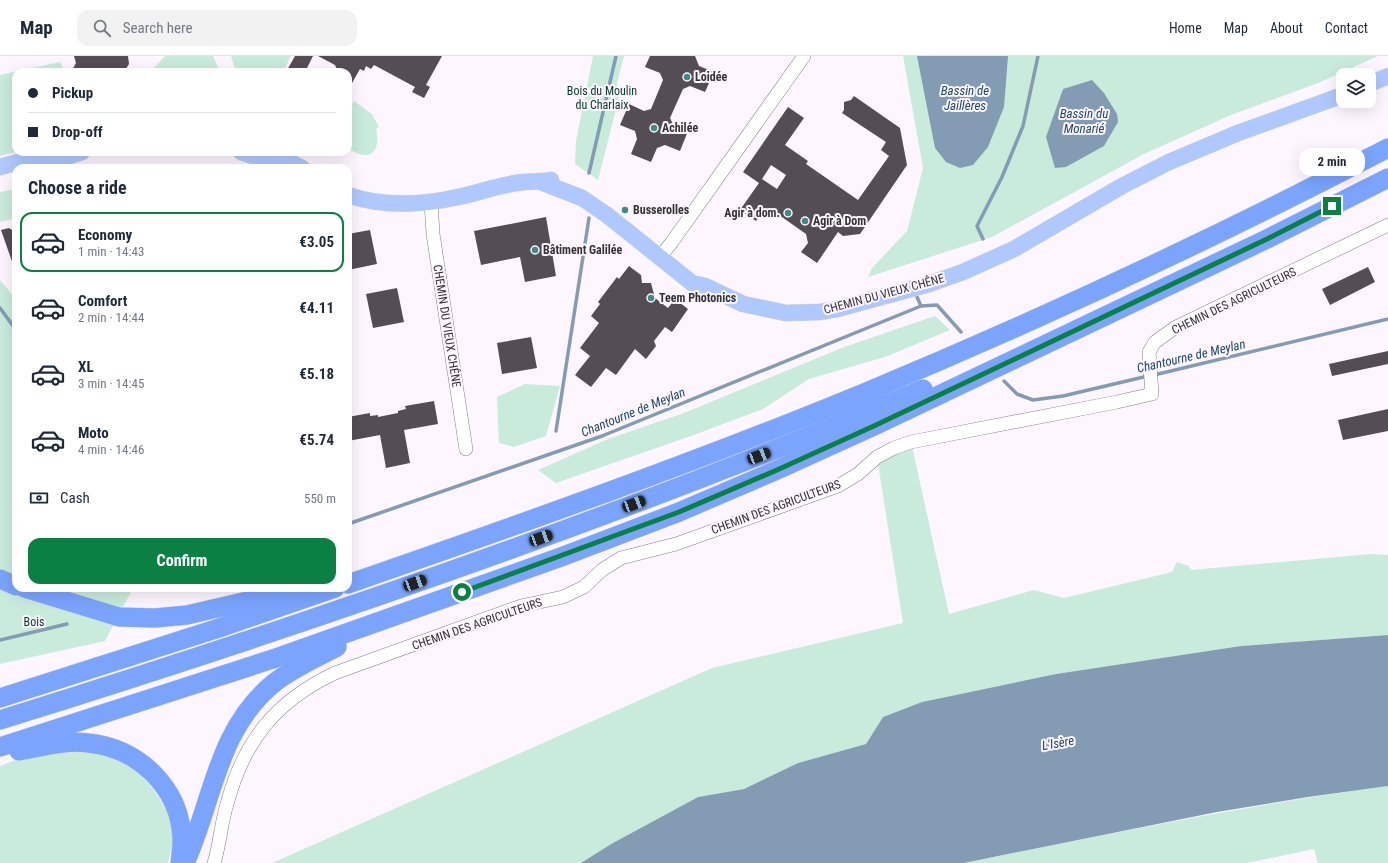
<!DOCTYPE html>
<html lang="en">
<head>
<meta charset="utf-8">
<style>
	body { margin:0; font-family:"Roboto Condensed",sans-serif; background:#f2f2f3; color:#1f2937; height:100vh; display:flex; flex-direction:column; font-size:15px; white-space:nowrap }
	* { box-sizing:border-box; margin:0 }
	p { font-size:13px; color:#747a83 }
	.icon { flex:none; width:22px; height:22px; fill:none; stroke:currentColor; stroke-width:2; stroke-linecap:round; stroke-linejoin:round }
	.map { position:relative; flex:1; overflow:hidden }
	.details { position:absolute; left:12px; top:108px; width:340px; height:428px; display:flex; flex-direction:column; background:#fff; border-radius:12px; box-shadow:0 4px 16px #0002 }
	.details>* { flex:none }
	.top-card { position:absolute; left:12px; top:12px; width:340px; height:88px; border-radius:12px; box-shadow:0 4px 16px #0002; display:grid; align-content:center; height:88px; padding:0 16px; background:#fff }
	.buttons { position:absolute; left:1336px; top:12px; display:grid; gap:8px }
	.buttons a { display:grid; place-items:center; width:40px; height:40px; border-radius:8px; background:#fff; box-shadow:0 4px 16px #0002; font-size:20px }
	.end { position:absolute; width:18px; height:18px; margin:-9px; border:5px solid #0b8043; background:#fff; box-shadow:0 0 0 2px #fff }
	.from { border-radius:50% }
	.bubble { position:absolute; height:28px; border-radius:12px; background:#fff; box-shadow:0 4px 16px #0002; font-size:13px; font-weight:700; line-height:28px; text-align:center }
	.car { position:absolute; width:12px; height:24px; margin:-12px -6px; border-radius:5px; box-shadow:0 0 3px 1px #0007; background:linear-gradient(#222 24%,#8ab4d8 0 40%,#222 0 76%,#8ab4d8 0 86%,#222 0) }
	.top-card b { display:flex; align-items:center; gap:14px; height:38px; font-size:15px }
	.top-card b+b { border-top:1px solid #e0e1e3 }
	.top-card i { width:10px; height:10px; background:#1f2937 }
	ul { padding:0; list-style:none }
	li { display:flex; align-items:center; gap:12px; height:60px; margin:0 8px 6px; padding:0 8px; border:2px solid transparent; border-radius:12px }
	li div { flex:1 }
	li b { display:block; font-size:15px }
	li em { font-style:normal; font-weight:700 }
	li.selected { border-color:#0b8043 }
	li>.icon { width:36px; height:36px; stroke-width:1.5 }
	h2 { padding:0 16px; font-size:18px; line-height:48px }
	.pay { display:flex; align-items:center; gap:10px; height:44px; padding:0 16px; font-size:15px }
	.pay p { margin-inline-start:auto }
	.button { display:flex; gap:8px; margin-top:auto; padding:8px 16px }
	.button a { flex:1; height:46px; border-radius:12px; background:#0b8043; color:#fff; font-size:16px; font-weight:700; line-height:46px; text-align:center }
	header { display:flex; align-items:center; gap:24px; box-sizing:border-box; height:56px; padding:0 20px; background:#fff; border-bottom:1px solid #e0e1e3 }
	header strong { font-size:19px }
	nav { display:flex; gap:22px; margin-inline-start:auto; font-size:14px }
	.search { width:280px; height:36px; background:#f2f2f3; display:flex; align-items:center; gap:10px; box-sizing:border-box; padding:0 14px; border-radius:12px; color:#747a83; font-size:15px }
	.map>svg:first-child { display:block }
	.green { fill:#c9ebdb }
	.water { fill:#849cb3 }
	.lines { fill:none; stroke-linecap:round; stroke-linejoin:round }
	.stream { stroke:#849cb3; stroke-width:3.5 }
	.building { fill:#544d55; fill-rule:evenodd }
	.minor-casing { stroke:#857e86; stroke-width:14 }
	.major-casing { stroke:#d7d6d7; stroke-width:17 }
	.highway-casing { stroke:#d7d6d7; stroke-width:20 }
	.minor { stroke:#fff; stroke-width:13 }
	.major { stroke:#afc8fe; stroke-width:16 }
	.highway { stroke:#7aa4fd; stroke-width:19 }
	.route { stroke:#0b8043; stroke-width:5 }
	.poi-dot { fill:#428983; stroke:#fdf6ff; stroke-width:1.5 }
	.labels { text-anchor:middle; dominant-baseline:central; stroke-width:4; stroke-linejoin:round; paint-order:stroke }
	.poi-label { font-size:12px; font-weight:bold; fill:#353235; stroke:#fdf6ff; text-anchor:start }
	.park-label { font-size:12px; fill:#063726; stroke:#fdf6ff }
	.street-label { font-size:12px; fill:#353235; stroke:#fdf6ff }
	.water-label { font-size:13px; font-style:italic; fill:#1f4669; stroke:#fdf6ff }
</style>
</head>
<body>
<header>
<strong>Map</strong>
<div class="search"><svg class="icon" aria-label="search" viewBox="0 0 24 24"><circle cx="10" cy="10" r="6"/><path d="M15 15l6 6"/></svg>Search here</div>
<nav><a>Home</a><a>Map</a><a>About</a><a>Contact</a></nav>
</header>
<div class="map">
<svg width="1388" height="807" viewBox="0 0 1388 807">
	<rect width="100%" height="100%" fill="#fdf6ff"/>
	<!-- green -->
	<path class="green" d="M165 0H213L220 16H156L154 12Z
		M231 0H291L283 16H236Z
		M593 0H624L617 27 619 42 598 124 575 108 576 85Z
		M903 0H1378L1318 27 1231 59 1144 98 992 181 868 221 872 212 907 175 923 112Z
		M60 6 65 16H16V96L0 100V19Z
		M354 45 372 58 379 71 376 73C379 86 378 103 359 98 355 97 352 94 348 92V74L351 66C347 55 348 54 354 45Z
		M16 133V162L0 166V136Z
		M0 224 16 243V532H139L131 536 105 585 0 608Z
		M935 260 950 274 885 301 809 323 763 353 691 380 556 427 538 414 608 383 684 357 844 291Z
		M525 328 560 330 546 380 514 391 499 387 497 341Z
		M911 386 949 558 1034 534 1064 542 1172 516 1177 506 1189 510 1191 514 1371 498 1388 499V579L1241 590 1056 618 922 646 883 661 866 688 798 707 744 733 698 741 611 788 581 807H272L712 612 903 567 877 401Z
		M96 694C104 697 112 699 119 703 141 714 167 746 172 770 174 781 171 797 168 807H0V710L29 699Z
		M1388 730V807H1318L1314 793 1247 807H964C1105 779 1245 749 1388 730Z"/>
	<!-- water -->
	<path class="water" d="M917 0H1008L1004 51 988 91 973 109 960 112 946 106 935 92Z
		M1092 24 1104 37 1117 58 1118 66 1104 90 1066 111 1055 112 1046 81 1063 33Z
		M1388 579V730L1308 741 1217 756 964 807H581L611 788 698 741 744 733 798 707 866 688 883 661 922 646 1056 618 1241 590Z"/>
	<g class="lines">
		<!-- stream -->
		<path class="stream" d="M589 117 616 0
			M983 183 977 170 1002 121 1023 70 1038 0
			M917 241 921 250
			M0 252 16 274
			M1154 319 1388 263
			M1004 325 1017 338 1033 344 1063 340 1148 320
			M556 375 589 162
			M348 468 602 380 921 250 937 249 961 276
			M0 584 67 568"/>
	</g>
	<!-- building -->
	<path class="building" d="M74 0H128L129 8 124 16H71L76 7Z
		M295 0H313L305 16H286Z
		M318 0H442L426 29 430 31 424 42 412 36 415 31 374 9 371 13 366 10 364 15 360 13 348 34V16H338L335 9Z
		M650 0H695L699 10 714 16 705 36 690 30 683 33 670 62 673 68 688 75 680 95 665 89 657 92 651 106 631 98 637 83 635 75 620 69 629 48 644 55 651 53 663 24 660 17 645 11Z
		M854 40 900 72 907 109 860 178 843 180 838 176 817 207 801 196 808 187 806 178 772 154 763 155 756 165 740 154 759 127 743 116 788 51 804 62 785 89 808 105 806 108 858 144 889 100 881 94 886 86 842 57 844 54V46L851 44ZM771 109 786 119 777 133 762 123Z
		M546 161 556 220 525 226 520 201 481 209 474 175Z
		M9 172 12 174 16 173V214H15L1 174Z
		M370 174 377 208 348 214V178Z
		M629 210 641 219 642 227H651L655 242 668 252 675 243 688 253 672 276 665 271 654 285 656 290 646 303 635 293 616 319 606 312 591 331 575 319 590 300 580 292 599 267 591 260 600 248 598 246 617 221 619 223Z
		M1368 211 1375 226 1330 249 1322 233Z
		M397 232 404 266 373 272 366 238Z
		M531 281 537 312 502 318 497 287Z
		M1388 295V308L1332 320 1329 308Z
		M434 345 438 368 404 374 410 407 386 412 380 379 348 385V361L370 357V360L378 359V361L398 357V355L406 353 405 350Z
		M1388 353V375L1343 384 1338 364Z"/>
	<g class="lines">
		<defs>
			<path id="minor" d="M431 146 433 178 466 393
				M659 202 672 186 804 0
				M214 807C220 788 221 767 227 748 244 684 276 645 335 617L521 550 563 541 584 531 602 514 621 502 676 488 838 430 858 418 877 401 894 392 911 386 1117 346 1152 338 1149 296 1155 286 1176 271 1388 169"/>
			<path id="major" d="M1369 28 1388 20
				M241 96 259 102 279 112
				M271 96 302 112
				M43 108 82 96
				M0 111 54 96
				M541 126 582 142 607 159 692 227 705 230 743 248 786 257 820 256 837 253 929 228 963 216 1014 193 1122 130 1169 106 1238 77 1343 39
				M348 139C382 151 423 149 458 141 479 137 501 128 524 126 533 125 542 126 551 124"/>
			<path id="highway" d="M0 523 16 530
				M348 528C521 468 694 407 864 337 1042 263 1217 181 1388 92
				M24 532 119 561 155 562 187 559 295 534
				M0 642 216 573 335 532
				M0 664C312 567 622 460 923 333
				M0 691 276 602 561 501 679 456 777 414 876 369 1267 183 1388 122
				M19 695C41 691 66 684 88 687 138 692 180 731 182 783 182 791 181 799 180 807
				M185 807C213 745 217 673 274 627 293 612 316 602 337 591"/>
		</defs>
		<!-- minor casing -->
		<use href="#minor" class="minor-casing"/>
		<!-- major casing -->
		<use href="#major" class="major-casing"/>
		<!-- highway casing -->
		<use href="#highway" class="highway-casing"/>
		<!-- minor -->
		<use href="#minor" class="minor"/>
		<!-- major -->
		<use href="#major" class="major"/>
		<!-- highway -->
		<use href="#highway" class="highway"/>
	</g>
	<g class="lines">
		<!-- route -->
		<path class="route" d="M462 536 679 456 777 414 876 369 1267 183 1332 150"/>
	</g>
	<!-- markers -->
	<g class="poi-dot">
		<circle cx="687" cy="21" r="4"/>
		<circle cx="654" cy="72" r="4"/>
		<circle cx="625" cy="154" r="4"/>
		<circle cx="788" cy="157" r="4"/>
		<circle cx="805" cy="165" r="4"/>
		<circle cx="535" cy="194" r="4"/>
		<circle cx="651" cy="242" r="4"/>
	</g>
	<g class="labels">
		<!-- poi labels -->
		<g class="poi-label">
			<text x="695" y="21">Loidée</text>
			<text x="662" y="72">Achilée</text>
			<text x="633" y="154">Busserolles</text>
			<text x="780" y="157" text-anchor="end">Agir à dom.</text>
			<text x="813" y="165">Agir à Dom</text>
			<text x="543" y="194">Bâtiment Galilée</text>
			<text x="659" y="242">Teem Photonics</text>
		</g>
		<!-- park labels -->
		<g class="park-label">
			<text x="602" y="35">Bois du Moulin<tspan x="602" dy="14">du Charlaix</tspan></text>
			<text x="34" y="566">Bois</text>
		</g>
		<!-- street labels -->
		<g class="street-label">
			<text transform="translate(884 238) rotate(-15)">CHEMIN DU VIEUX CHÊNE</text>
			<text transform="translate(1234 245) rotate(-26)">CHEMIN DES AGRICULTEURS</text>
			<text transform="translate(447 270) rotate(81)">CHEMIN DU VIEUX CHÊNE</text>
			<text transform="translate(776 451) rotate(-20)">CHEMIN DES AGRICULTEURS</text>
			<text transform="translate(477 568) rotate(-19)">CHEMIN DES AGRICULTEURS</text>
		</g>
		<!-- water labels -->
		<g class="water-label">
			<text x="965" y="34">Bassin de<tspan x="965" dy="15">Jaillères</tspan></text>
			<text x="1084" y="57">Bassin du<tspan x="1084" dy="15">Monarié</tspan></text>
			<text transform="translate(1191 300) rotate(-13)">Chantourne de Meylan</text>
			<text transform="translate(633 356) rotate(-22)">Chantourne de Meylan</text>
			<text transform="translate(1058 687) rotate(-10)">L'Isère</text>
		</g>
	</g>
</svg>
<div class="buttons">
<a><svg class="icon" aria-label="layers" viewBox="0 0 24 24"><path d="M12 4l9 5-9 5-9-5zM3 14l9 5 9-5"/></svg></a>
</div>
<i class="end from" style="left:462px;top:536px"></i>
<i class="end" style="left:1332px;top:150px"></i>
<div class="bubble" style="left:1299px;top:92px;width:66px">2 min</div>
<i class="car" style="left:759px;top:400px;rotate:69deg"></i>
<i class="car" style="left:634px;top:448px;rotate:69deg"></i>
<i class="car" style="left:541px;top:482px;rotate:70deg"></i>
<i class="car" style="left:415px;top:527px;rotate:70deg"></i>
<div class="top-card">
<b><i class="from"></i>Pickup</b>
<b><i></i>Drop-off</b>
</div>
<section class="details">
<h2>Choose a ride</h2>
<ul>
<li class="selected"><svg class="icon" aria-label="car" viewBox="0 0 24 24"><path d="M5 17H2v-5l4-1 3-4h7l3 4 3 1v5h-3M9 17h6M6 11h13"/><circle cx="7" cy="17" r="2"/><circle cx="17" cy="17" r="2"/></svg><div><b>Economy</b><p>1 min · 14:43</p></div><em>€3.05</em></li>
<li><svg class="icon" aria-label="car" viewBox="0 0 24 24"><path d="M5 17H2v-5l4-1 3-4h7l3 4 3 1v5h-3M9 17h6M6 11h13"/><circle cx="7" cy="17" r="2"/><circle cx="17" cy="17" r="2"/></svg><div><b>Comfort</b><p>2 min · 14:44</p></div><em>€4.11</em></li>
<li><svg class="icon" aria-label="car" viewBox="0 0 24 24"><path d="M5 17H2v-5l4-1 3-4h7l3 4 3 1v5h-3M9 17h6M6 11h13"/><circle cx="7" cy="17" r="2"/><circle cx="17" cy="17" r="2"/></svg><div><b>XL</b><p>3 min · 14:45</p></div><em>€5.18</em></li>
<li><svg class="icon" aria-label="car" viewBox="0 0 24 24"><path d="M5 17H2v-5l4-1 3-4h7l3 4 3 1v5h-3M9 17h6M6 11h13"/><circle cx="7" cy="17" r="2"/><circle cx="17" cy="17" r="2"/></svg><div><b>Moto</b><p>4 min · 14:46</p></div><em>€5.74</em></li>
</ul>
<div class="pay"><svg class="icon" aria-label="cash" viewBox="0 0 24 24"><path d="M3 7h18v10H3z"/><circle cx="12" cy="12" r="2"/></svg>Cash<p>550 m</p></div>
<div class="button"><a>Confirm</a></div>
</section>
</div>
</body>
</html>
